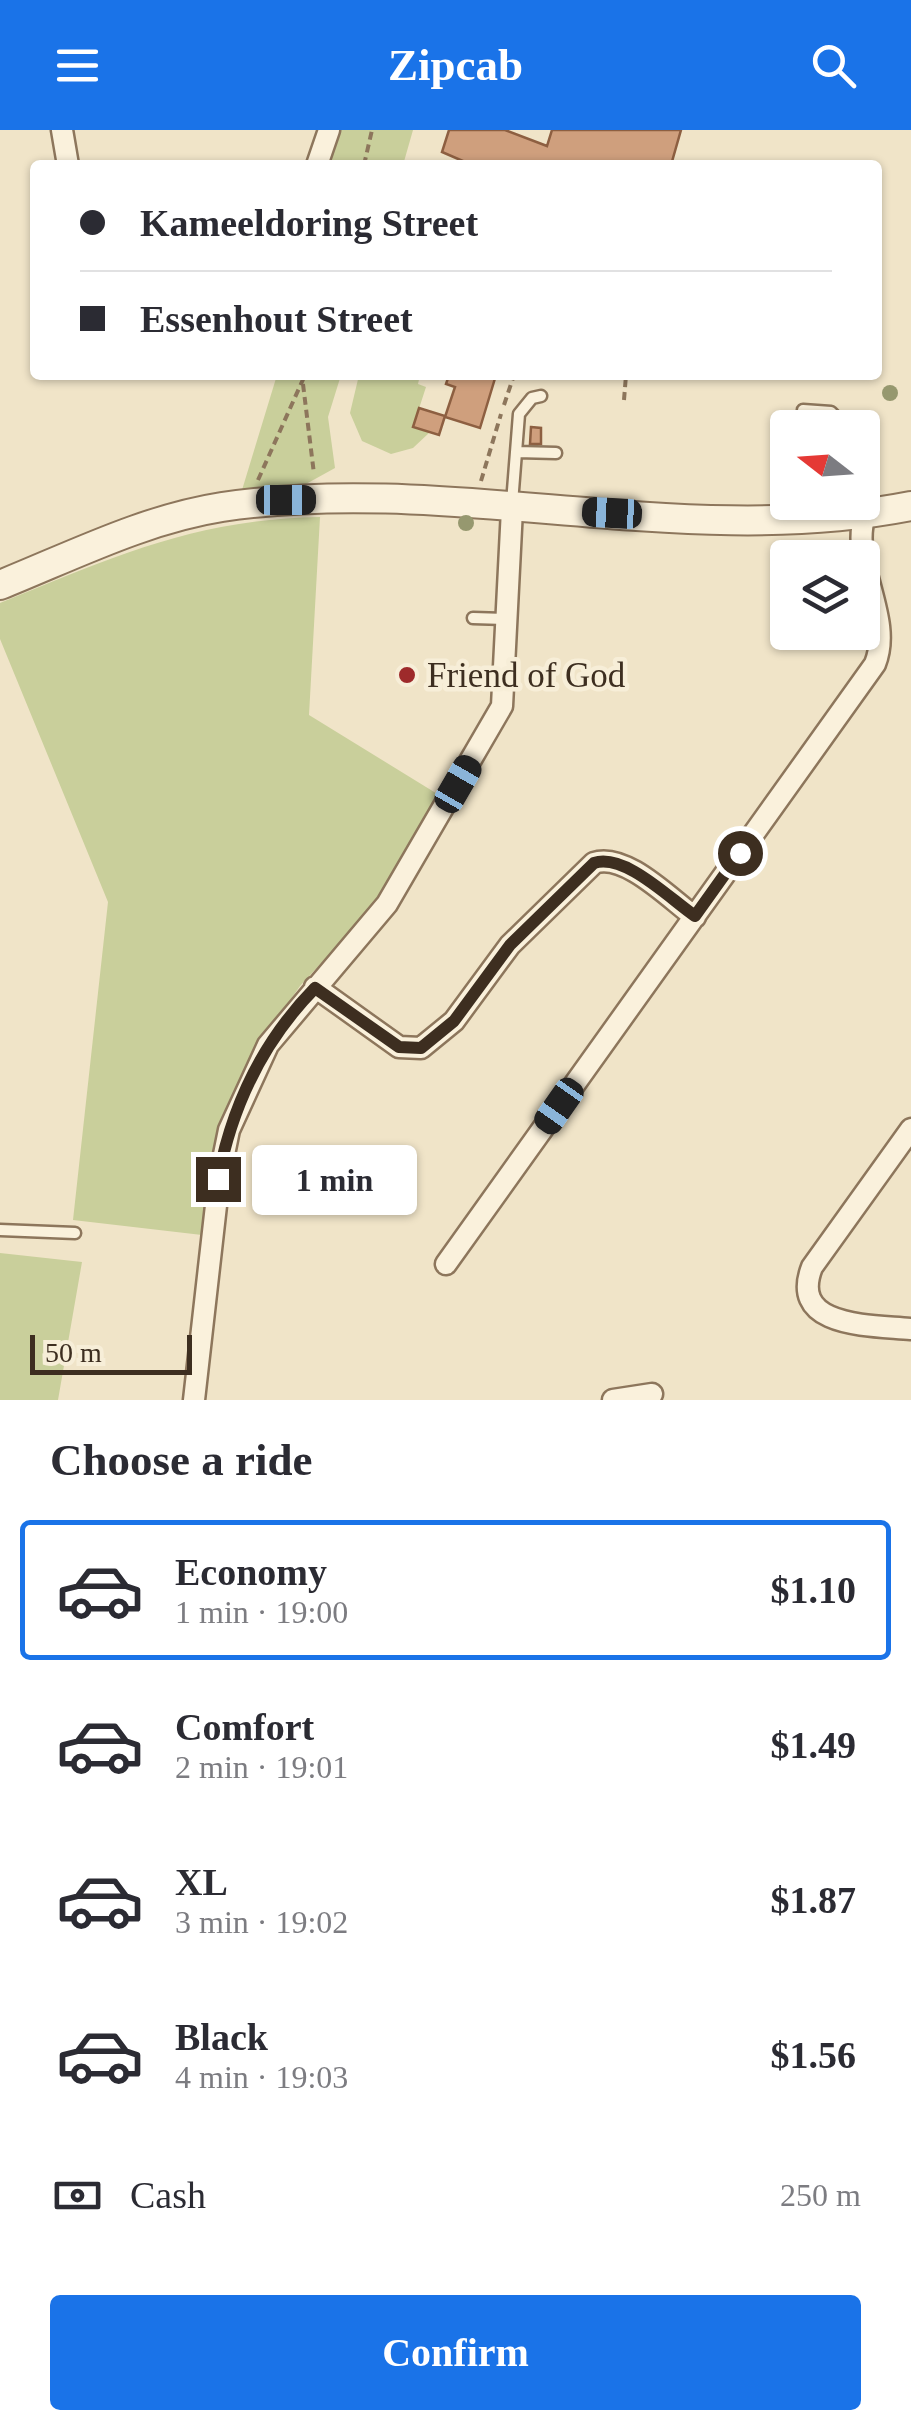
<!DOCTYPE html>
<html lang="en">
<head>
<meta charset="utf-8">
<style>
	body { margin:0; font-family:Georgia,serif; background:#f2f2f3; color:#2b2b33; height:100vh; display:flex; flex-direction:column; font-size:38px; white-space:nowrap }
	* { box-sizing:border-box; margin:0 }
	p { font-size:32px; color:#7c7c81 }
	.icon { flex:none; width:55px; height:55px; fill:none; stroke:currentColor; stroke-width:2; stroke-linecap:round; stroke-linejoin:round }
	.map { position:relative; height:1270px; overflow:hidden }
	.sheet { display:flex; flex-direction:column; background:#fff; flex:1 }
	.sheet>* { flex:none }
	.top-card { position:absolute; left:30px; top:30px; width:852px; height:220px; border-radius:10px; box-shadow:0 2px 8px #0004; display:grid; align-content:center; height:220px; padding:0 50px; background:#fff }
	.needle { width:65px; rotate:287deg }
	.buttons { position:absolute; left:770px; top:280px; display:grid; gap:20px }
	.buttons a { display:grid; place-items:center; width:110px; height:110px; border-radius:10px; background:#fff; box-shadow:0 2px 8px #0004; font-size:50px }
	.scale { position:absolute; left:30px; bottom:25px; width:162px; box-sizing:border-box; padding-left:10px; border:5px solid #3d2e20; border-top:0; font-size:28px; line-height:35px; white-space:nowrap; color:#3d2e20; -webkit-text-stroke:8px #f7eed8; paint-order:stroke }
	.end { position:absolute; width:45px; height:45px; margin:-22px; border:12px solid #3d2e20; background:#fff; box-shadow:0 0 0 5px #fff }
	.from { border-radius:50% }
	.bubble { position:absolute; height:70px; border-radius:10px; background:#fff; box-shadow:0 2px 8px #0004; font-size:32px; font-weight:600; line-height:70px; text-align:center }
	.car { position:absolute; width:30px; height:60px; margin:-30px -15px; border-radius:12px; box-shadow:0 0 8px 2px #0007; background:linear-gradient(#222 24%,#8ab4d8 0 40%,#222 0 76%,#8ab4d8 0 86%,#222 0) }
	.top-card b { display:flex; align-items:center; gap:35px; height:95px; font-size:38px }
	.top-card b+b { border-top:2px solid #e1e1e2 }
	.top-card i { width:25px; height:25px; background:#2b2b33 }
	ul { padding:0; list-style:none }
	li { display:flex; align-items:center; gap:30px; height:140px; margin:0 20px 15px; padding:0 30px; border:5px solid transparent; border-radius:10px }
	li div { flex:1 }
	li b { display:block; font-size:38px }
	li em { font-style:normal; font-weight:600 }
	li.active { border-color:#1a73e8 }
	li>.icon { width:90px; height:90px; stroke-width:1.5 }
	h2 { padding:0 50px; font-size:45px; line-height:120px }
	.pay { display:flex; align-items:center; gap:25px; height:110px; padding:0 50px; font-size:38px }
	.pay p { margin-inline-start:auto }
	.button { display:flex; gap:20px; margin-top:auto; padding:20px 50px }
	.button a { flex:1; height:115px; border-radius:10px; background:#1a73e8; color:#fff; font-size:40px; font-weight:600; line-height:115px; text-align:center }
	header { display:flex; justify-content:space-between; align-items:center; height:130px; padding:0 50px; background:#1a73e8; color:#fff; font-size:45px; font-weight:600 }
	.map>svg:first-child { display:block }
	.green { fill:#c9cf9b }
	.building { fill:#cf9f7d; stroke:#8d5f41; stroke-width:2.5 }
	.lines { fill:none; stroke-linecap:round; stroke-linejoin:round }
	.service-casing { stroke:#8d765c; stroke-width:15 }
	.minor-casing { stroke:#8d765c; stroke-width:25 }
	.tertiary-casing { stroke:#8d765c; stroke-width:32 }
	.path { stroke:#8d765c; stroke-width:4; stroke-dasharray:8 5; stroke-linecap:butt }
	.service { stroke:#faf1dc; stroke-width:10 }
	.minor { stroke:#faf1dc; stroke-width:20 }
	.tertiary { stroke:#faf1dc; stroke-width:28 }
	.tree { fill:#96986f }
	.route { stroke:#3d2e20; stroke-width:12 }
	.poi-dot { fill:#9e2a2b; stroke:#f7eed8; stroke-width:4 }
	.labels { text-anchor:middle; dominant-baseline:central; stroke-width:9; stroke-linejoin:round; paint-order:stroke }
	.poi-label { font-size:35px; fill:#3d2e20; stroke:#f7eed8; text-anchor:start }
</style>
</head>
<body>
<header><svg class="icon" aria-label="menu" viewBox="0 0 24 24"><path d="M4 6h16M4 12h16M4 18h16"/></svg>Zipcab<svg class="icon" aria-label="search" viewBox="0 0 24 24"><circle cx="10" cy="10" r="6"/><path d="M15 15l6 6"/></svg></header>
<div class="map">
<svg width="911" height="1270" viewBox="0 0 911 1270">
	<rect width="100%" height="100%" fill="#f0e4c8"/>
	<!-- green -->
	<path class="green" d="M338 0H413L403 35H328Z
		M277 245H341L328 287 335 338 306 354 242 360Z
		M359 245H420L418 254 426 257 413 297 430 302 413 318 391 324 362 311 350 283Z
		M320 387 309 585 439 665 372 778 300 856 247 932 213 1023 202 1105 73 1090 108 772 0 509V473C113 427 195 389 320 387Z
		M0 1123 82 1132 58 1270H0Z"/>
	<!-- building -->
	<path class="building" d="M449 0H505L547 16 552 0H681L671 35H472L442 22Z
		M449 245H496L480 298 445 287 455 257 446 254Z
		M419 278 445 286 439 305 413 297Z
		M531 297 541 298V314H530Z"/>
	<g class="lines">
		<defs>
			<path id="service" d="M803 280 831 282 847 298
				M808 281 837 298
				M517 322 556 323
				M512 373 519 284 532 268 541 266
				M473 488 505 489
				M0 1100 75 1103"/>
			<path id="minor" d="M62 0 68 35
				M317 35 329 0
				M315 857 399 917 421 918 454 891 510 815 594 733C625 722 670 769 695 787
				M911 999 812 1137C788 1199 873 1195 911 1199
				M446 1134 875 534C894 487 849 433 865 385
				M194 1270 219 1049 229 1000 268 915 387 774 502 576 512 379
				M613 1270 652 1264"/>
			<path id="tertiary" d="M0 455C72 426 145 389 222 377 450 343 683 421 911 376"/>
		</defs>
		<!-- service casing -->
		<use href="#service" class="service-casing"/>
		<!-- minor casing -->
		<use href="#minor" class="minor-casing"/>
		<!-- tertiary casing -->
		<use href="#tertiary" class="tertiary-casing"/>
		<!-- path -->
		<path class="path" d="M364 35 372 0
			M303 254 314 344
			M624 270 626 245
			M504 275 514 245
			M258 350 305 245
			M481 351 501 284"/>
		<!-- service -->
		<use href="#service" class="service"/>
		<!-- minor -->
		<use href="#minor" class="minor"/>
		<!-- tertiary -->
		<use href="#tertiary" class="tertiary"/>
	</g>
	<!-- trees -->
	<g class="tree">
		<circle cx="890" cy="263" r="8"/>
		<circle cx="466" cy="393" r="8"/>
	</g>
	<g class="lines">
		<!-- route -->
		<path class="route" d="M218 1049C232 975 263 911 315 858L399 917 421 918 454 891 510 815 594 733C625 723 670 769 695 786L740 723"/>
	</g>
	<!-- markers -->
	<circle class="poi-dot" cx="407" cy="545" r="10"/>
	<g class="labels">
		<!-- poi labels -->
		<g class="poi-label">
			<text x="427" y="545">Friend of God</text>
		</g>
	</g>
</svg>
<div class="buttons">
<a><svg class="needle" viewBox="-14 -14 28 28"><path d="M0-13l5 13h-10z" fill="#e53935"/><path d="M0 13l5-13h-10z" fill="#7c7c81"/></svg></a>
<a><svg class="icon" aria-label="layers" viewBox="0 0 24 24"><path d="M12 4l9 5-9 5-9-5zM3 14l9 5 9-5"/></svg></a>
</div>
<div class="scale">50 m</div>
<i class="end from" style="left:740px;top:723px"></i>
<i class="end" style="left:218px;top:1049px"></i>
<div class="bubble" style="left:252px;top:1015px;width:165px">1 min</div>
<i class="car" style="left:286px;top:370px;rotate:90deg"></i>
<i class="car" style="left:612px;top:383px;rotate:273deg"></i>
<i class="car" style="left:458px;top:654px;rotate:30deg"></i>
<i class="car" style="left:559px;top:976px;rotate:215deg"></i>
<div class="top-card">
<b><i class="from"></i>Kameeldoring Street</b>
<b><i></i>Essenhout Street</b>
</div>
</div>
<section class="sheet">
<h2>Choose a ride</h2>
<ul>
<li class="active"><svg class="icon" aria-label="car" viewBox="0 0 24 24"><path d="M5 17H2v-5l4-1 3-4h7l3 4 3 1v5h-3M9 17h6M6 11h13"/><circle cx="7" cy="17" r="2"/><circle cx="17" cy="17" r="2"/></svg><div><b>Economy</b><p>1 min · 19:00</p></div><em>$1.10</em></li>
<li><svg class="icon" aria-label="car" viewBox="0 0 24 24"><path d="M5 17H2v-5l4-1 3-4h7l3 4 3 1v5h-3M9 17h6M6 11h13"/><circle cx="7" cy="17" r="2"/><circle cx="17" cy="17" r="2"/></svg><div><b>Comfort</b><p>2 min · 19:01</p></div><em>$1.49</em></li>
<li><svg class="icon" aria-label="car" viewBox="0 0 24 24"><path d="M5 17H2v-5l4-1 3-4h7l3 4 3 1v5h-3M9 17h6M6 11h13"/><circle cx="7" cy="17" r="2"/><circle cx="17" cy="17" r="2"/></svg><div><b>XL</b><p>3 min · 19:02</p></div><em>$1.87</em></li>
<li><svg class="icon" aria-label="car" viewBox="0 0 24 24"><path d="M5 17H2v-5l4-1 3-4h7l3 4 3 1v5h-3M9 17h6M6 11h13"/><circle cx="7" cy="17" r="2"/><circle cx="17" cy="17" r="2"/></svg><div><b>Black</b><p>4 min · 19:03</p></div><em>$1.56</em></li>
</ul>
<div class="pay"><svg class="icon" aria-label="cash" viewBox="0 0 24 24"><path d="M3 7h18v10H3z"/><circle cx="12" cy="12" r="2"/></svg>Cash<p>250 m</p></div>
<div class="button"><a>Confirm</a></div>
</section>
</body>
</html>
